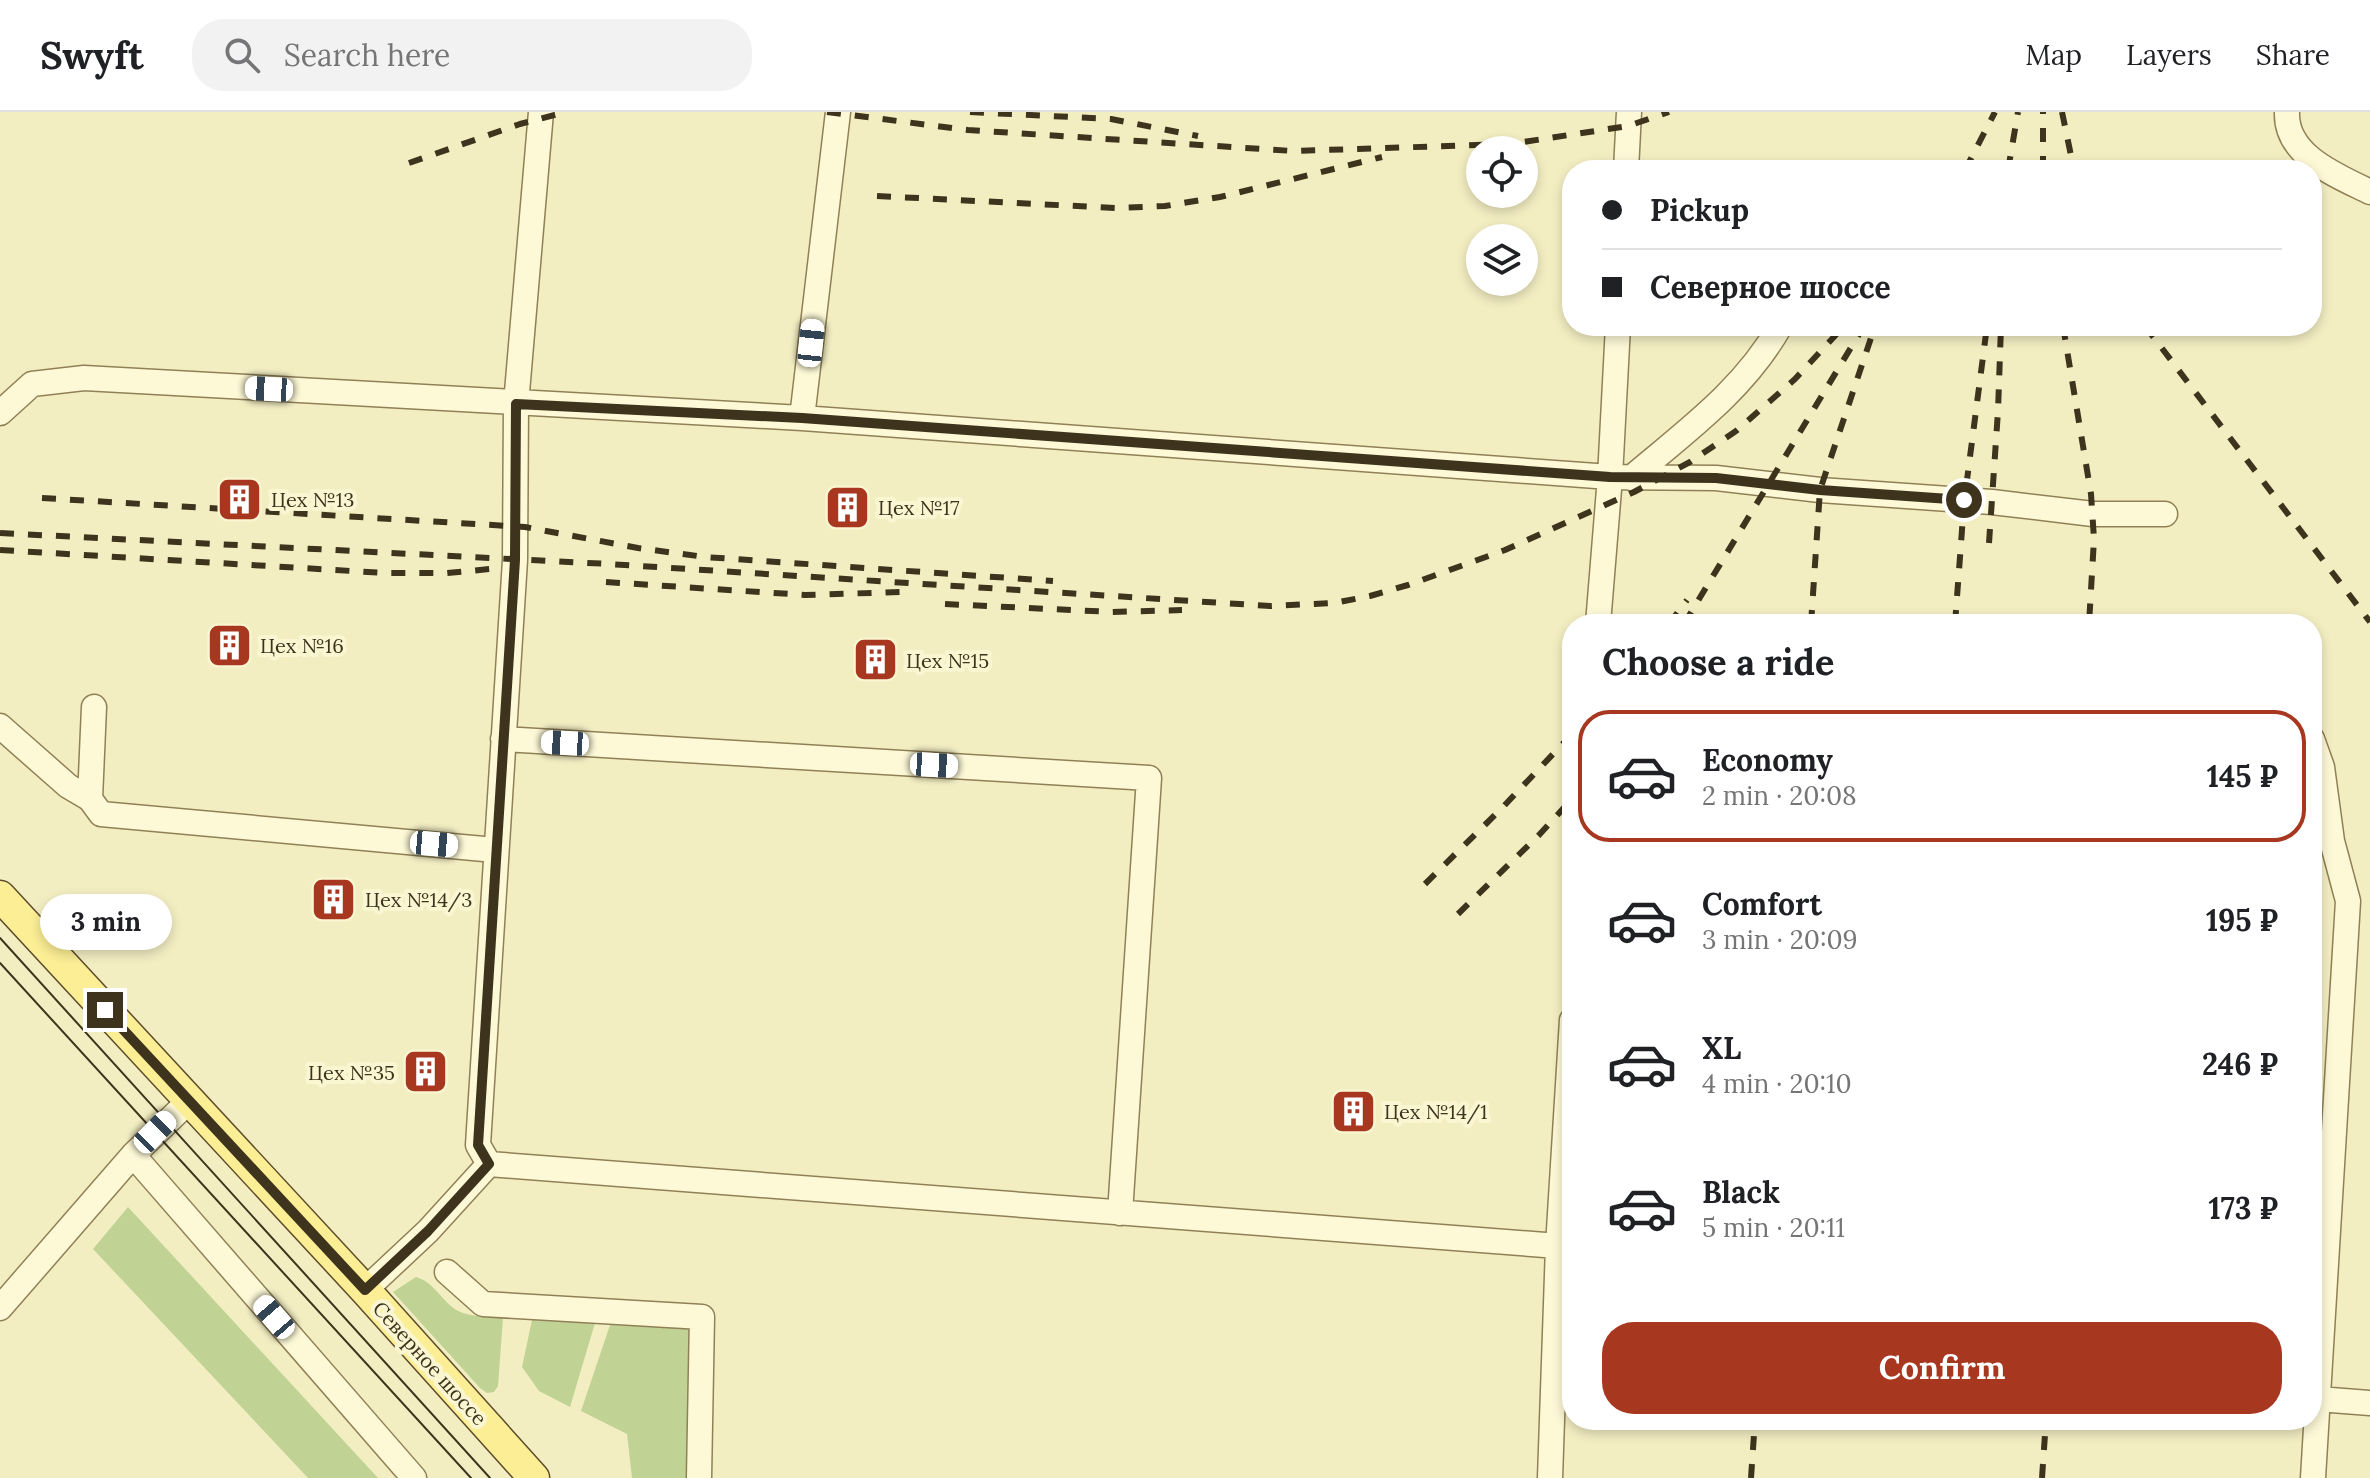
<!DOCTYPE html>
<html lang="en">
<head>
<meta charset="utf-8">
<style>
	body { margin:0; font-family:Lora,serif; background:#f2f2f2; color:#202124; height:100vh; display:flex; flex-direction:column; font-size:30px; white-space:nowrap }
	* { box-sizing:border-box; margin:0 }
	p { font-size:26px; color:#757577 }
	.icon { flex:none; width:44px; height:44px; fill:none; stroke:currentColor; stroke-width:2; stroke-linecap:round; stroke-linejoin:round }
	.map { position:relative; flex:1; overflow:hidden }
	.details { position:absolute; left:1562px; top:502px; width:760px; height:816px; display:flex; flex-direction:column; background:#fff; border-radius:32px; box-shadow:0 4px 12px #0003 }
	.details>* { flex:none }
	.banner { position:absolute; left:1562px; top:48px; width:760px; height:176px; border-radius:32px; box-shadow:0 4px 12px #0003; display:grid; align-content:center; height:176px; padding:0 40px; background:#fff }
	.controls { position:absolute; left:1466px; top:24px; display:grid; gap:16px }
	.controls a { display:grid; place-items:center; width:72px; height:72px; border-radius:50%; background:#fff; box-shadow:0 4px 12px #0003; font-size:40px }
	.end { position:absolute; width:36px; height:36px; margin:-18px; border:10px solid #3e331c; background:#fff; box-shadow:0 0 0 4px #fff }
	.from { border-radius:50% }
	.bubble { position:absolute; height:56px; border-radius:28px; background:#fff; box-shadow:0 4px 12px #0003; font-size:26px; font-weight:800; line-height:56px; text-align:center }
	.car { position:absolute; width:24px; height:48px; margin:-24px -12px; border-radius:10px; box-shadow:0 0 6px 2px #0007; background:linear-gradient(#fff 24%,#345 0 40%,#fff 0 76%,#345 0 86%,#fff 0) }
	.banner b { display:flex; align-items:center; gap:28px; height:76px; font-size:30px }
	.banner b+b { border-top:2px solid #e0e0e0 }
	.banner i { width:20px; height:20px; background:#202124 }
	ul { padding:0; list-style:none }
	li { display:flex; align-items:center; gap:24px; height:132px; margin:0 16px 12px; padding:0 24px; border:4px solid transparent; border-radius:32px }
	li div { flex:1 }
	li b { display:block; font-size:30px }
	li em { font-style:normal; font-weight:800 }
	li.on { border-color:#a7371e }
	li>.icon { width:72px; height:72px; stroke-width:1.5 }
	h2 { padding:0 40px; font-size:36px; line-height:96px }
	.cta { display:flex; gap:16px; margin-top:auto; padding:16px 40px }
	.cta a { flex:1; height:92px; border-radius:32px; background:#a7371e; color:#fff; font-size:32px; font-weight:800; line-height:92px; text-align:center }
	header { display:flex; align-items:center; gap:48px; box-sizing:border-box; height:112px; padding:0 40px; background:#fff; border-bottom:2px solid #e0e0e0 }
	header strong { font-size:38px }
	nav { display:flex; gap:44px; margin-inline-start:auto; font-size:28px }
	.search { width:560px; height:72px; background:#f2f2f2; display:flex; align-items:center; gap:20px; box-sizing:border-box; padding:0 28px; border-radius:32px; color:#757577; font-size:30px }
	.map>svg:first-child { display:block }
	.green { fill:#c0d394 }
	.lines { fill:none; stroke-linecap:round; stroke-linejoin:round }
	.minor-casing { stroke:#908056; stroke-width:27 }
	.major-casing { stroke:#5d4c2b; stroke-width:33 }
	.minor { stroke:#fdf8d6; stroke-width:24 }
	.major { stroke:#fbee95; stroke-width:30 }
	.tram { stroke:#3e331c; stroke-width:2 }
	.rail { stroke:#3e331c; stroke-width:6; stroke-dasharray:14 14; stroke-linecap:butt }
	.route { stroke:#3e331c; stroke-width:10 }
	.labels { text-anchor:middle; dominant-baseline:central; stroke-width:8; stroke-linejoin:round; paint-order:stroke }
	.poi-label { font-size:20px; fill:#3e331c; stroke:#faf6d2; text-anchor:start }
	.street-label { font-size:20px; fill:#3e331c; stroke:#faf6d2 }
</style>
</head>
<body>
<header>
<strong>Swyft</strong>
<div class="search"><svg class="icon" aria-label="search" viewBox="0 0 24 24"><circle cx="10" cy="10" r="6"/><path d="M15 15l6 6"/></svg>Search here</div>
<nav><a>Map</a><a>Layers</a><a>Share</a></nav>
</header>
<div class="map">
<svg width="2370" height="1366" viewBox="0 0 2370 1366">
	<rect width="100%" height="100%" fill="#f3eec2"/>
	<!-- green -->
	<path class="green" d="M128 1095 378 1366H308L93 1137Z
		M416 1165C436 1170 443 1194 463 1201 475 1205 491 1205 503 1206L498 1274 494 1280 487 1281 480 1276 393 1180Z
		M532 1208 595 1211 570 1295 539 1279 522 1255Z
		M610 1213 682 1215 689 1218 692 1225 690 1366H632L627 1322 581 1299Z"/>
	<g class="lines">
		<defs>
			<path id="minor" d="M2287 0C2285 44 2338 64 2370 80
				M1626 58 1629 0
				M0 301 32 272 84 266 802 306 1610 365 1716 366 1820 378 1992 390 2093 402H2165
				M802 306 838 0
				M1631 366C1685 320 1744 278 1780 214
				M1598 512 1610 365 1618 214
				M94 595 90 687 101 702 495 738
				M0 614 68 674 90 687
				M503 627 1149 666 1120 1101
				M2312 627 2322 655 2332 729 2348 789 2313 1366
				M133 1043 414 1366
				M489 1052 1558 1134
				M447 1160 483 1192 702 1205 699 1366
				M365 1178 428 1119 489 1052 478 1033 515 448 516 292 541 0
				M0 1196 133 1043 189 989
				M2318 1287 2370 1291
				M1550 1366 1558 1134 1572 908"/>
			<path id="major" d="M0 784 365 1178 534 1366"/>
		</defs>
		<!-- minor casing -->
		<use href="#minor" class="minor-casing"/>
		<!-- major casing -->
		<use href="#major" class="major-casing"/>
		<!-- minor -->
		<use href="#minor" class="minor"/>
		<!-- major -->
		<use href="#major" class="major"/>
		<!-- tram -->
		<path class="tram" d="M0 826 490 1366
			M0 851 471 1366"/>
		<!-- rail -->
		<path class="rail" d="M827 0 968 18 1293 39 1510 32 1628 14 1669 0
			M970 0 1111 7 1198 24
			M2062 0 2074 58
			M409 51 520 12 566 0
			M1965 58 1995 0
			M2008 58 2018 0
			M2043 58V0
			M877 84 1116 96 1165 94 1220 85 1382 45
			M2063 214 2091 382 2094 427 2089 512
			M2145 214 2370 510
			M42 386 525 415 638 436 705 445 1053 469
			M0 421 609 452 1270 494 1334 491 1370 484 1408 473 1505 438 1634 380 1690 350 1736 319 1795 267 1844 214
			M1989 431 1998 299 2001 214
			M0 438 385 461H447L501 456
			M606 470 805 483 902 480
			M945 492 1112 500 1182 498
			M1669 512 1687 488
			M1684 512 1864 214
			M1811 512 1820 378 1875 214
			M1955 512 1964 391 1987 214
			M1425 772 1502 696 1572 622
			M1458 802 1539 723 1572 687
			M1751 1366 1755 1308
			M2042 1366 2046 1308"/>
	</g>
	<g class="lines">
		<!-- route -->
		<path class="route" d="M105 898 365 1178 428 1119 489 1052 478 1033 515 448 516 292 802 306 1610 365 1716 366 1820 378 1964 388"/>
	</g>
	<!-- icons -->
	<defs>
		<symbol id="building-square" viewBox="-11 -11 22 22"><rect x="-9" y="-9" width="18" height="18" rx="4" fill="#a7371e" stroke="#faf6d2"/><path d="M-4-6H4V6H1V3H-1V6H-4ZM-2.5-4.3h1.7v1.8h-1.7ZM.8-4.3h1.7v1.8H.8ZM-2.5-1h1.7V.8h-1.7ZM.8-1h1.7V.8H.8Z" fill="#fff"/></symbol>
	</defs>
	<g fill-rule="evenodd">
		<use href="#building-square" x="214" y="362" width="51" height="51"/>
		<use href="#building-square" x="822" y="370" width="51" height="51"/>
		<use href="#building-square" x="204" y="508" width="51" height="51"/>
		<use href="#building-square" x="850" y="522" width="51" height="51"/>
		<use href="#building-square" x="308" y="762" width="51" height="51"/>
		<use href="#building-square" x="400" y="934" width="51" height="51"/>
		<use href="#building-square" x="1328" y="974" width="51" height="51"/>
	</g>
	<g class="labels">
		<!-- poi labels -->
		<g class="poi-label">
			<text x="271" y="387">Цех №13</text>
			<text x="878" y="395">Цех №17</text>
			<text x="260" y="533">Цех №16</text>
			<text x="906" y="548">Цех №15</text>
			<text x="365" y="787">Цех №14/3</text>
			<text x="395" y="960" text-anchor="end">Цех №35</text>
			<text x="1384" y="999">Цех №14/1</text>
		</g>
		<!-- street labels -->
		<g class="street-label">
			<text transform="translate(430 1251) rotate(48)">Северное шоссе</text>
		</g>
	</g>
</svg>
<div class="controls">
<a><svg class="icon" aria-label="locate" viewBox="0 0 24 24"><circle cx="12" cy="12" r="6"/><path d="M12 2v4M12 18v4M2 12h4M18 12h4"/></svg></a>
<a><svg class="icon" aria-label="layers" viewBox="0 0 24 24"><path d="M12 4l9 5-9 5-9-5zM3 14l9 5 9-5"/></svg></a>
</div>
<i class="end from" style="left:1964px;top:388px"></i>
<i class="end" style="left:105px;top:898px"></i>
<div class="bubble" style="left:40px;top:782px;width:132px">3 min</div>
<i class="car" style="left:811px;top:231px;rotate:6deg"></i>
<i class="car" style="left:269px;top:277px;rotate:273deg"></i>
<i class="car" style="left:565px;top:631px;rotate:273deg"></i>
<i class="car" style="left:934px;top:653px;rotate:93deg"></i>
<i class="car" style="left:434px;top:732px;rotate:95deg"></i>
<i class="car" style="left:155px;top:1020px;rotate:45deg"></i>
<i class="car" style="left:274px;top:1205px;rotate:319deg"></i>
<div class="banner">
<b><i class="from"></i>Pickup</b>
<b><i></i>Северное шоссе</b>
</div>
<section class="details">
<h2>Choose a ride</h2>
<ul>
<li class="on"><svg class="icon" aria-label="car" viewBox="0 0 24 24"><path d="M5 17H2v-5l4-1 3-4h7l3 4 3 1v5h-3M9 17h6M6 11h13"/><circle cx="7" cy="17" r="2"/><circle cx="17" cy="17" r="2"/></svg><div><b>Economy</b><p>2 min · 20:08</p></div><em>145 ₽</em></li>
<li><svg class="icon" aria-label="car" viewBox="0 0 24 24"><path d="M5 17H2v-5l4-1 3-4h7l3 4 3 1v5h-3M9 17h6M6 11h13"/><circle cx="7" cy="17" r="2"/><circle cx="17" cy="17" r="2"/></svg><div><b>Comfort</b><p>3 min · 20:09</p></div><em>195 ₽</em></li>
<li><svg class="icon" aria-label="car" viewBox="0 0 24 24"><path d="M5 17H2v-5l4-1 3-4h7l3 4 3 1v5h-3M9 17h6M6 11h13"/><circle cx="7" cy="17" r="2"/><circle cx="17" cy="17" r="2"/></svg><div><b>XL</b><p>4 min · 20:10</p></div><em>246 ₽</em></li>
<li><svg class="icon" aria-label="car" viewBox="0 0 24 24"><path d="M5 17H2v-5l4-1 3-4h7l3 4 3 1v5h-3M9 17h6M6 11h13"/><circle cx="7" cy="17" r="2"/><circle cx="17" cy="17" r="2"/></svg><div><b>Black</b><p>5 min · 20:11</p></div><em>173 ₽</em></li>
</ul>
<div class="cta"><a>Confirm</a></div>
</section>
</div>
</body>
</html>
